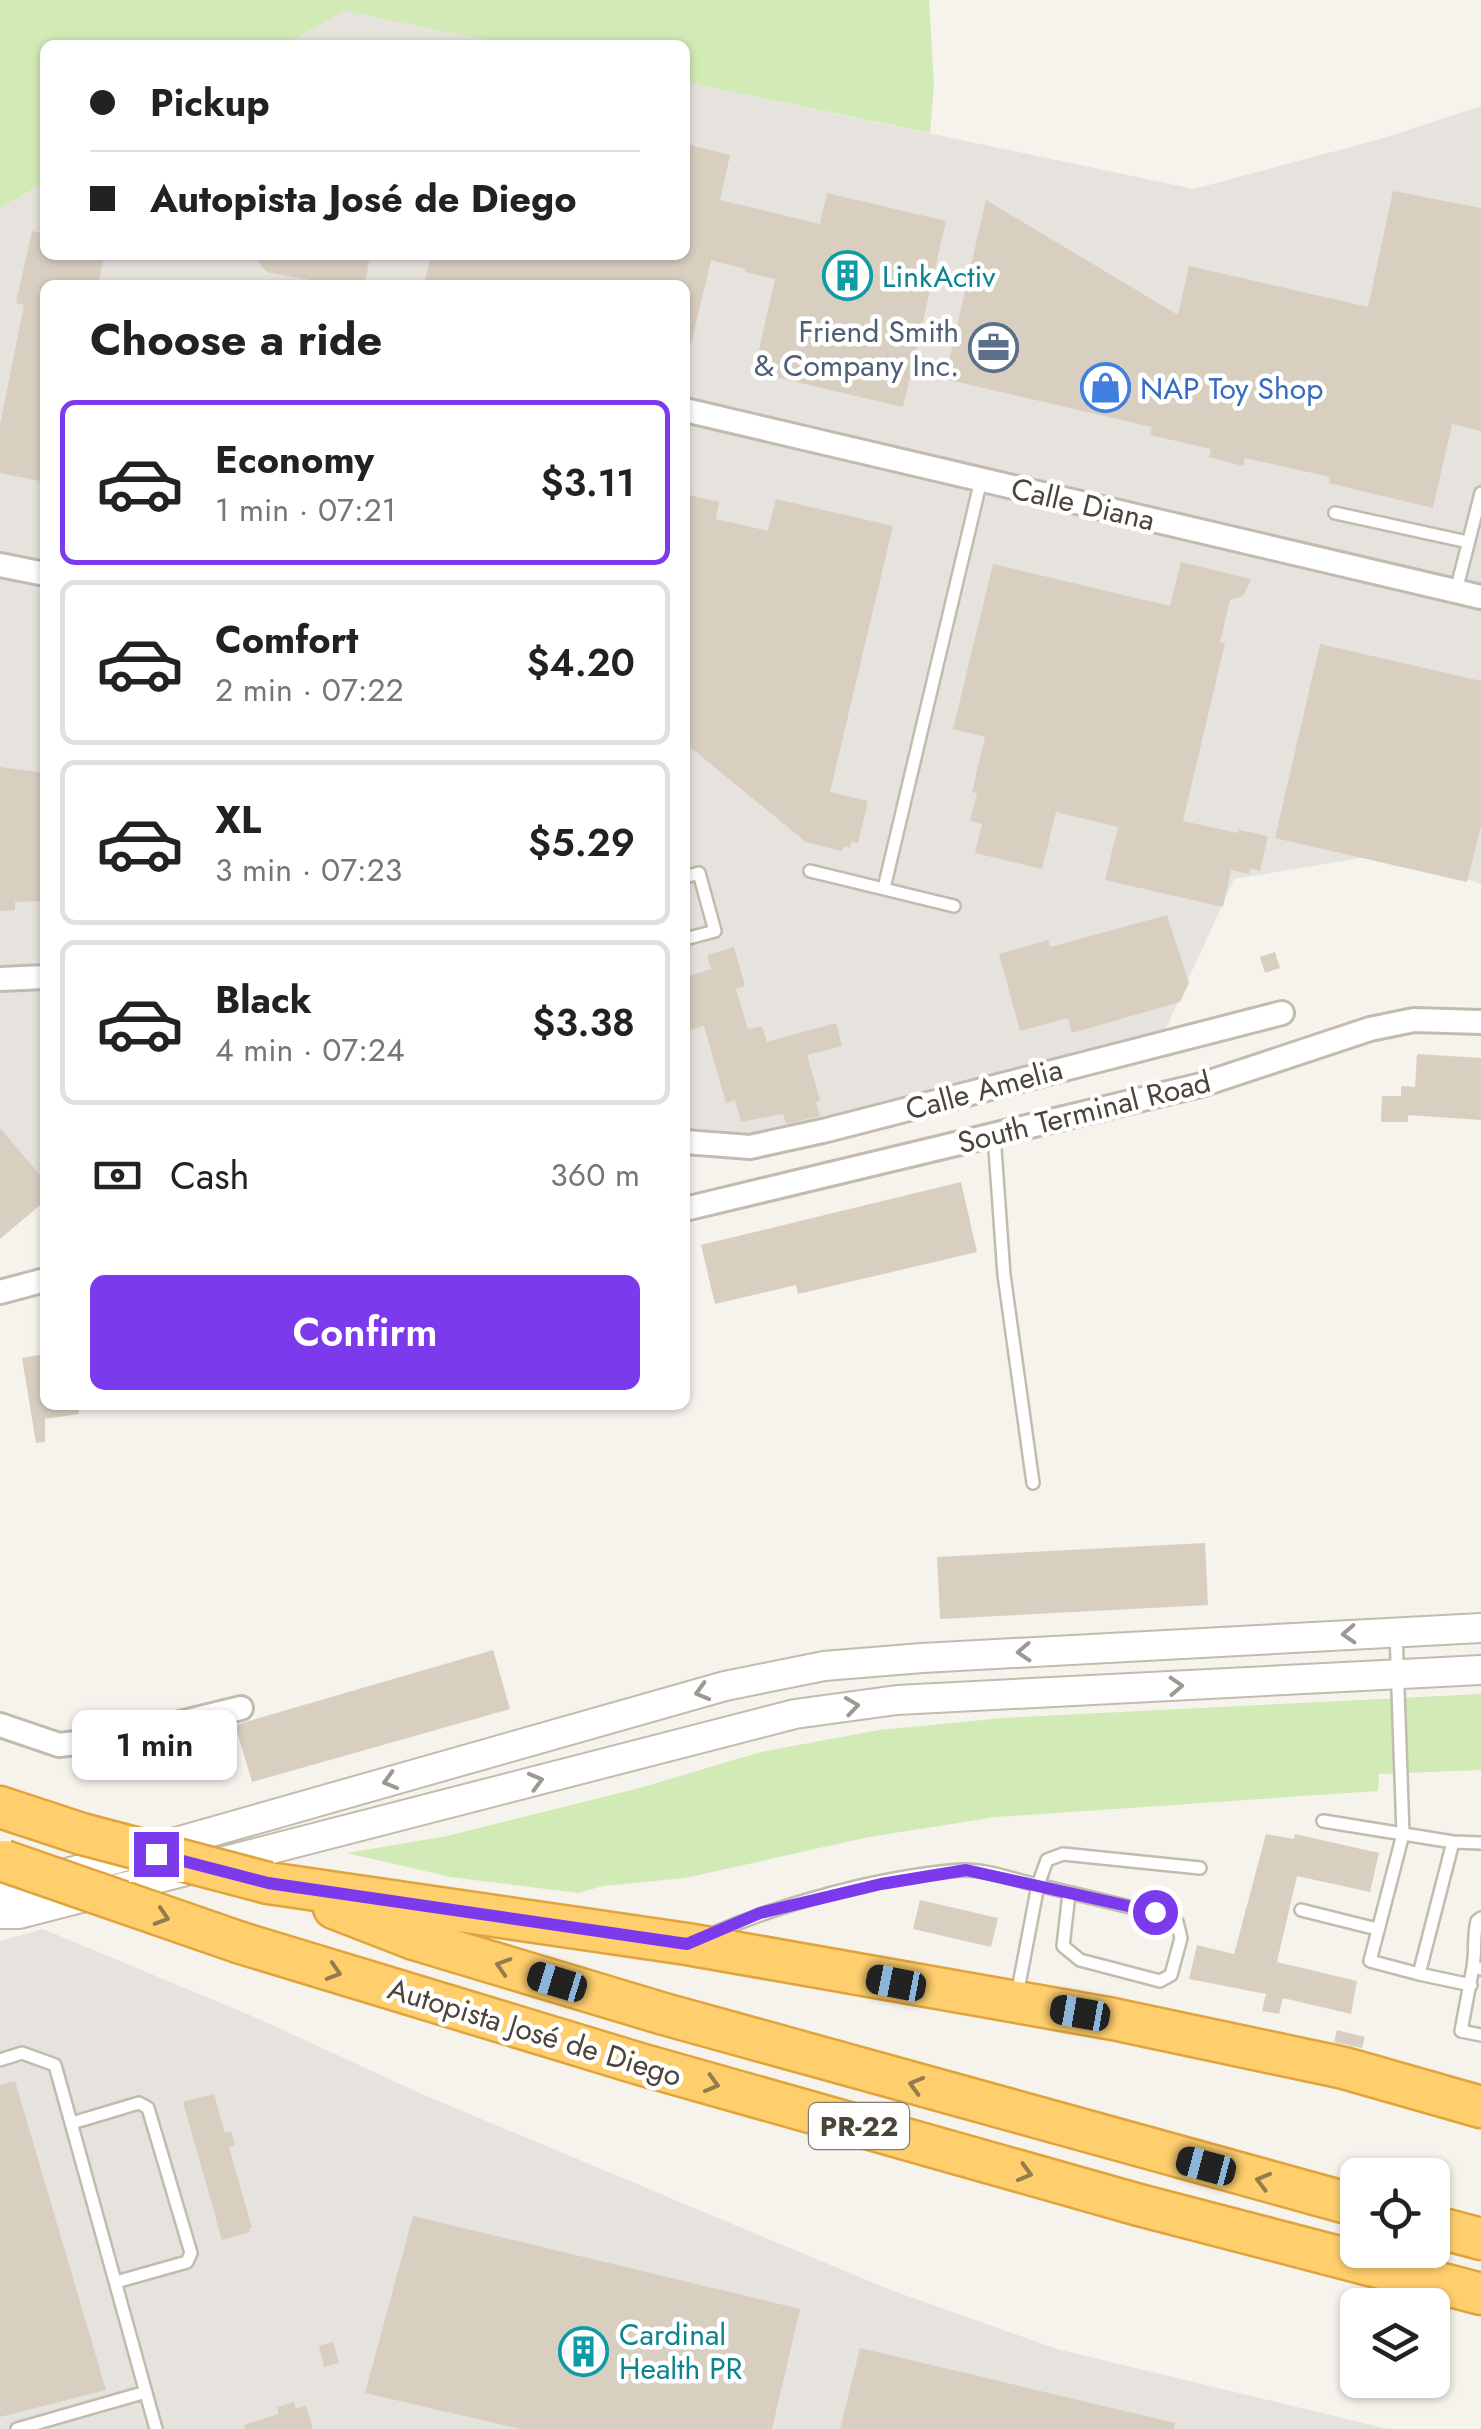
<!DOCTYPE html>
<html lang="en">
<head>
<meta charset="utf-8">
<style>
	body { margin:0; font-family:Jost,sans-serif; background:#f2f2f2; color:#222; height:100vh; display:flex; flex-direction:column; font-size:38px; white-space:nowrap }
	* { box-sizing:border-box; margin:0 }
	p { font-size:32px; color:#767676 }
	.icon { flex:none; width:55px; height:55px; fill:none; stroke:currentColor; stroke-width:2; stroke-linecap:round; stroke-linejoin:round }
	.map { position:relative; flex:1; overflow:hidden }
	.panel { position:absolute; left:40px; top:280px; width:650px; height:1130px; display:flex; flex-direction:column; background:#fff; border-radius:15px; box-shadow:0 2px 8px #0004 }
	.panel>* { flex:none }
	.banner { position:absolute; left:40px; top:40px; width:650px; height:220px; border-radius:15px; box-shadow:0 2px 8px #0004; display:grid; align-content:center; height:220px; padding:0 50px; background:#fff }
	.buttons { position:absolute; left:1340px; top:2158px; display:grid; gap:20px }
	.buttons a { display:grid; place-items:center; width:110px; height:110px; border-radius:15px; background:#fff; box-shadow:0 2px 8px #0004; font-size:50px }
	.end { position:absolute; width:45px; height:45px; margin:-22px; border:12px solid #7c3aed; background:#fff; box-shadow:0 0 0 5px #fff }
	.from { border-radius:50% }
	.bubble { position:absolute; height:70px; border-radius:15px; background:#fff; box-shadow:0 2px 8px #0004; font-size:32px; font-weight:600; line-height:70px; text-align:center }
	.car { position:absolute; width:30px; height:60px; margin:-30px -15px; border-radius:12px; box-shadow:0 0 8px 2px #0007; background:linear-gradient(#222 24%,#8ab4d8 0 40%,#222 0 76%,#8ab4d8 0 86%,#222 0) }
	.banner b { display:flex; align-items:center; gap:35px; height:95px; font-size:38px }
	.banner b+b { border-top:2px solid #e0e0e0 }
	.banner i { width:25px; height:25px; background:#222 }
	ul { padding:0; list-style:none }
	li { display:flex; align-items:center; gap:30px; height:165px; margin:0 20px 15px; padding:0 30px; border:5px solid #e0e0e0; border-radius:15px }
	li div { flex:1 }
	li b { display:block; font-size:38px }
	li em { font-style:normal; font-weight:600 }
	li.on { border-color:#7c3aed }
	li>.icon { width:90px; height:90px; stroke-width:1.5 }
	h2 { padding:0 50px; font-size:45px; line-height:120px }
	.pay { display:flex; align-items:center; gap:25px; height:110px; padding:0 50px; font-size:38px }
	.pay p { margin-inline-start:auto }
	.primary-button { display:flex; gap:20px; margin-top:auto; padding:20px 50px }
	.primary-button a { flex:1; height:115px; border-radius:15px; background:#7c3aed; color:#fff; font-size:40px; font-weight:600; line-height:115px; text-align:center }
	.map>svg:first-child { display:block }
	.industrial { fill:#e6e2dd }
	.green { fill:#d2eab5 }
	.building { fill:#d8cfc1 }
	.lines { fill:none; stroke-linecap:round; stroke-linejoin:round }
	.service-casing { stroke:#c2bbae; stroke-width:16 }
	.minor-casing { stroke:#c2bbae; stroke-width:28 }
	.tertiary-casing { stroke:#c2bbae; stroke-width:32 }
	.motorway-casing { stroke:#e0a43c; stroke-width:45 }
	.service { stroke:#fff; stroke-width:11 }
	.minor { stroke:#fff; stroke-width:22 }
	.tertiary { stroke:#fff; stroke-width:28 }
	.motorway { stroke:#ffcf6e; stroke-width:40 }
	.motorway-bridge-casing { stroke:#e0a43c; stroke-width:45; stroke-linecap:butt }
	.motorway-bridge { stroke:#ffcf6e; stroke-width:40 }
	.oneway { stroke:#9c9892 }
	.oneway2 { stroke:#937c4e }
	.route { stroke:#7c3aed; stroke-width:12 }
	.labels { text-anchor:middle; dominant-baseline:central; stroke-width:9; stroke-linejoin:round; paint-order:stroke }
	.shield { fill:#fff; stroke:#817c74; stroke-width:2.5 }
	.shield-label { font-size:28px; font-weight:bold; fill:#4b4439 }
	.culture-label { font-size:30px; fill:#0d838f; stroke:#fff; text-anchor:start }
	.service-label { font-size:30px; fill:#4e5e75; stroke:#fff; text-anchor:end }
	.shop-label { font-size:30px; fill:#366cbe; stroke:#fff; text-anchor:start }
	.street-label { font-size:30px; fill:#4b4439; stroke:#fff }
</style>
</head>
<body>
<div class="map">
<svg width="1481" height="2429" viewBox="0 0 1481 2429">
	<rect width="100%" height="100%" fill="#f6f3ec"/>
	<!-- industrial -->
	<path class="industrial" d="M344 11 509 45H285Z
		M685 82 1194 189 1384 138 1481 106V884L1391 853 1234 879 1162 1037 781 1135 699 1136 685 1131V285H45V1199L0 1237V208L45 182V255H685Z
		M43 1929 259 2019 424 2095 888 2289 1057 2349 1388 2429H0V1941Z"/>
	<!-- green -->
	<path class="green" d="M0 0H929L934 84 930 133 685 82V45H509L344 11 285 45H45V182L0 208Z
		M1481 1694V1770L1379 1774 1378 1791 996 1817 869 1837 685 1878 603 1886 578 1893 450 1877 347 1853 447 1836 636 1789 761 1752 879 1730 1003 1718Z"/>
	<!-- building -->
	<path class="building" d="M685 144 730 155 720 200 820 224 827 193 946 221 903 407 754 372 775 279 745 272 746 269 711 260 691 344 685 343V285H424L431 255H685Z
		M1393 191 1481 208V431L1452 424 1433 508 1329 483 1330 477 1245 458 1243 466 1209 457 1211 449 1150 435 1152 427 945 379 986 200 1178 315 1189 266 1368 307Z
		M32 231 45 234V255H104L98 285H45V482L0 473V425L24 305 16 303Z
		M254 255H370L365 285H338L266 272Z
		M685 494 719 502 716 519 768 531 776 499 893 526 830 792 868 801 858 843 851 842 850 848 844 846 842 851 806 842 685 743Z
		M1181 562 1251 579 1243 596 1230 600 1220 642 1225 643 1183 821 1238 833 1239 830 1268 836 1260 871 1250 868 1249 874 1231 870 1223 907 1105 880 1118 827 1056 812 1042 869 975 853 982 824 970 821 977 793 972 792 985 737 953 729 993 564 1170 606Z
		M1320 644 1481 681V825L1467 882 1275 838Z
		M0 767 45 773V901L15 902V910L0 911Z
		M1167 915 1189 983 1180 1002 1072 1033 1068 1018 1020 1031 999 954 1048 940 1050 947Z
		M734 947 745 986 736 989 748 1029 762 1026 767 1042 836 1023 842 1046 807 1055 820 1100 816 1102 820 1116 786 1124 783 1114 741 1122 735 1100 726 1103 704 1026 685 1031V977L711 969 707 955Z
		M1275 952 1280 968 1265 973 1260 957Z
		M1417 1054 1481 1058V1120L1408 1115V1122H1381L1382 1096H1401V1086L1415 1087Z
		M0 1128 45 1181V1201L0 1239Z
		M961 1182 977 1252 798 1294 796 1285 715 1304 701 1245Z
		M45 1354V1405H78L79 1414 45 1419V1442L36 1443 22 1358Z
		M1205 1543 1208 1605 940 1619 937 1557Z
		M493 1650 510 1709 252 1782 235 1725Z
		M1266 1834 1294 1839 1295 1834 1379 1853 1370 1892 1297 1876 1277 1962 1357 1981 1351 2014 1283 1998 1279 2014 1262 2011 1266 1994 1189 1979 1197 1945 1234 1954Z
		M920 1900 998 1918 991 1947 913 1929Z
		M1337 2030 1365 2037 1362 2048 1334 2042Z
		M15 2081 106 2390 0 2417V2085Z
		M214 2094 225 2133 231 2131 235 2145 229 2147 252 2228 249 2229 250 2232 222 2240 183 2102Z
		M413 2216 800 2309 772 2429H521L365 2393Z
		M333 2342 339 2363 324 2367 319 2346Z
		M860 2348 1175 2423 1174 2429H840Z
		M294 2402 296 2409 306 2406 313 2429H245L244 2425 279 2414 277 2407Z"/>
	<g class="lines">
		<defs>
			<path id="service" d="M1335 513 1468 542
				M1456 591 1481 493
				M810 871 954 906
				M685 877 699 873 715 931 685 939
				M884 888 981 480
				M994 1135 1004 1275 1033 1483
				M1396 1632 1403 1834 1370 1961 1419 1974
				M1323 1821 1453 1842 1481 1843
				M1453 1842 1419 1974 1471 1985
				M1069 1894 1063 1946 1080 1960 1160 1981 1171 1975 1181 1938 1177 1922 1155 1913 1038 1885 1047 1860 1063 1854 1200 1868
				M1301 1910 1377 1929
				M709 1935C783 1903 881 1876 962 1870 986 1869 1014 1880 1038 1885L1017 1995
				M1473 1967C1476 1950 1473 1937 1477 1921L1481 1918
				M1481 1969 1473 1967 1461 2031 1481 2035
				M0 2060 22 2053 55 2065 156 2429
				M72 2123 139 2103 148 2108 191 2253 187 2262 116 2282
				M17 2429 146 2392"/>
			<path id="minor" d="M685 410 1481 597
				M0 565 45 574
				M0 979 45 977
				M685 1142 750 1147 827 1130 1282 1013
				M685 1209 1201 1085 1370 1029 1414 1020 1481 1022
				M0 1292 45 1280
				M0 1725 59 1745 118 1738 241 1708"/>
			<path id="tertiary" d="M0 1892 725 1686 824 1666 922 1658 1481 1628
				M0 1914H19L795 1714 897 1700 1481 1670"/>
			<path id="motorway" d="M0 1807 82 1834
				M268 1883 687 1944 1113 2019 1344 2068 1481 2107
				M334 1908 414 1939 664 2014 1358 2206
				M241 1943 640 2064 1139 2205 1481 2294
				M1432 2226 1481 2239"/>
		</defs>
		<!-- service casing -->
		<use href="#service" class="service-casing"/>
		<!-- minor casing -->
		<use href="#minor" class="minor-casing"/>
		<!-- tertiary casing -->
		<use href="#tertiary" class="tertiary-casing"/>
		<!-- motorway casing -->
		<use href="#motorway" class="motorway-casing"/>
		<!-- service -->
		<use href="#service" class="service"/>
		<!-- minor -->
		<use href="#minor" class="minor"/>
		<!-- tertiary -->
		<use href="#tertiary" class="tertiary"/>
		<!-- motorway -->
		<use href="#motorway" class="motorway"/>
		<defs>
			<path id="motorway-bridge" d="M82 1834 268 1883
				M4 1861 241 1943"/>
		</defs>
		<!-- motorway-bridge casing -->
		<use href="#motorway-bridge" class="motorway-bridge-casing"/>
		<!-- motorway-bridge -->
		<use href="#motorway-bridge" class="motorway-bridge"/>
	</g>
	<!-- one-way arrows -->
	<defs><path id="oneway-chevron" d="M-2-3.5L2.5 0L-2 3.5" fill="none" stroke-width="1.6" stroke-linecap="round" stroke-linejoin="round" transform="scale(2.5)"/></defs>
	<g class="oneway">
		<use href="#oneway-chevron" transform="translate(1349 1634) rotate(177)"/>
		<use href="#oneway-chevron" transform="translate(1024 1652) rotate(177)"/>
		<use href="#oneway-chevron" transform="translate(1176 1686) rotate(-3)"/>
		<use href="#oneway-chevron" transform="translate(702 1692) rotate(164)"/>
		<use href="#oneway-chevron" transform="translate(852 1706) rotate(-8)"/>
		<use href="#oneway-chevron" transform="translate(390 1781) rotate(164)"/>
		<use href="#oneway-chevron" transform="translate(536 1781) rotate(-15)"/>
	</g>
	<g class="oneway2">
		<use href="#oneway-chevron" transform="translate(162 1917) rotate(18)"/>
		<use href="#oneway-chevron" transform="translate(503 1966) rotate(-163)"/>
		<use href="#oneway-chevron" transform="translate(334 1972) rotate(17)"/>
		<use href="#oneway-chevron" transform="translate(712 2084) rotate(16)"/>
		<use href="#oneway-chevron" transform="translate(916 2085) rotate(-164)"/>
		<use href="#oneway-chevron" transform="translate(1025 2173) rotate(16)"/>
		<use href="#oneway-chevron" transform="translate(1263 2181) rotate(-165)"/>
	</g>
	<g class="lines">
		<!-- route -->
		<path class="route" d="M156 1854 268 1883 687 1944 760 1913 881 1884 966 1870 1155 1912"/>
	</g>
	<!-- icons -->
	<defs>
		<symbol id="building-ring" viewBox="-11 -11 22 22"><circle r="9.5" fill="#fff" stroke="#0f9aa8" stroke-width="1.5"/><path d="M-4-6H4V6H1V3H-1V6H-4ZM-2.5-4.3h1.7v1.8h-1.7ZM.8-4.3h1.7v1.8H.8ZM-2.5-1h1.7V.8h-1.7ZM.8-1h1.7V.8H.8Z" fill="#0f9aa8"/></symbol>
		<symbol id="office-ring" viewBox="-11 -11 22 22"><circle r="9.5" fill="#fff" stroke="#5c6f8a" stroke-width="1.5"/><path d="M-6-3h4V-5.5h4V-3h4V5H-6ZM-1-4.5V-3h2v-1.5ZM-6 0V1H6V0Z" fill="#5c6f8a"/></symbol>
		<symbol id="shop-ring" viewBox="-11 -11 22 22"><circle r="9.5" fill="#fff" stroke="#3f7fe0" stroke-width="1.5"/><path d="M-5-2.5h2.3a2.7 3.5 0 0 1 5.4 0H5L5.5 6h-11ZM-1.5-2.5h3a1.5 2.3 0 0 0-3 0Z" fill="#3f7fe0"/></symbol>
	</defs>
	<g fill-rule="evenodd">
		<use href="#building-ring" x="820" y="248" width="55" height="55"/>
		<use href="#office-ring" x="966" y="320" width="55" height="55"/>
		<use href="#shop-ring" x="1078" y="360" width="55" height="55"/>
		<use href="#building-ring" x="556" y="2324" width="55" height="55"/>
	</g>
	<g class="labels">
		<!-- shield labels -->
		<rect class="shield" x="809" y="2103" width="100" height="46" rx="8"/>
		<g class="shield-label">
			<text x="859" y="2126">PR-22</text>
		</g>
		<!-- culture labels -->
		<g class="culture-label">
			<text x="882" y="276">LinkActiv</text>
			<text x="619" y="2334">Cardinal<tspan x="619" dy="34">Health PR</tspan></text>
		</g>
		<!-- service labels -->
		<g class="service-label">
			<text x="959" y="331">Friend Smith<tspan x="959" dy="34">&amp; Company Inc.</tspan></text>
		</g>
		<!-- shop labels -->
		<g class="shop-label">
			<text x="1140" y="388">NAP Toy Shop</text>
		</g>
		<!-- street labels -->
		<g class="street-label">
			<text transform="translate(1083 504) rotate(13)">Calle Diana</text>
			<text transform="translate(984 1089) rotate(-15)">Calle Amelia</text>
			<text transform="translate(1084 1112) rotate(-14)">South Terminal Road</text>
			<text transform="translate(535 2032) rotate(17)">Autopista José de Diego</text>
		</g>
	</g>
</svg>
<div class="buttons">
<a><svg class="icon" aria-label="locate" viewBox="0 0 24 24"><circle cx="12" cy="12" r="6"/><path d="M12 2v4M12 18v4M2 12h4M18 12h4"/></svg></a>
<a><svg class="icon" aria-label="layers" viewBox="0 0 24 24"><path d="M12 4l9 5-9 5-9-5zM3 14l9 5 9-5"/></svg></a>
</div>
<i class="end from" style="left:1155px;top:1912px"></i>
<i class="end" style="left:156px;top:1854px"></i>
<div class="bubble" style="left:72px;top:1710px;width:165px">1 min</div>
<i class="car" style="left:557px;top:1982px;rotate:287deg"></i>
<i class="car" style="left:896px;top:1983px;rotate:281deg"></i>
<i class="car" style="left:1080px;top:2013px;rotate:280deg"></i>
<i class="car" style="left:1206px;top:2166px;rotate:285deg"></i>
<div class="banner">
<b><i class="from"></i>Pickup</b>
<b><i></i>Autopista José de Diego</b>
</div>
<section class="panel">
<h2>Choose a ride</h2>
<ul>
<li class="on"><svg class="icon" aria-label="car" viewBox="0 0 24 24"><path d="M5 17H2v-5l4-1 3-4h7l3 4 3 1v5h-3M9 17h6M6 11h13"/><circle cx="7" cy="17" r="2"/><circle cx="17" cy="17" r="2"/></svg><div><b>Economy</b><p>1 min · 07:21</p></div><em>$3.11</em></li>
<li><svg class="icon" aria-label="car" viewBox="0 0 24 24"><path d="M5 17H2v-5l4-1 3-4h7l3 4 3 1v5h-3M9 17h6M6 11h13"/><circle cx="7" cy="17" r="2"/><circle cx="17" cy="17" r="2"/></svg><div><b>Comfort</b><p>2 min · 07:22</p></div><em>$4.20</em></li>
<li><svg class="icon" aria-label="car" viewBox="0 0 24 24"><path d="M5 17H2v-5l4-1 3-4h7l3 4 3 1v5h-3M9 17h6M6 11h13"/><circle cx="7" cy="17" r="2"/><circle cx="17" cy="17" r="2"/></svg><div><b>XL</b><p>3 min · 07:23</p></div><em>$5.29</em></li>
<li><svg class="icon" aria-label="car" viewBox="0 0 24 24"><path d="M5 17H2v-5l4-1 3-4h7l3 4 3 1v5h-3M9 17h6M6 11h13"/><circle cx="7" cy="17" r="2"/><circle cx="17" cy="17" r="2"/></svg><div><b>Black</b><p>4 min · 07:24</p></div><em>$3.38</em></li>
</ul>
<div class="pay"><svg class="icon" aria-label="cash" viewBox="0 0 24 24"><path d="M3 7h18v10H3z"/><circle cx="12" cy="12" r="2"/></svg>Cash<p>360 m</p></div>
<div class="primary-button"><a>Confirm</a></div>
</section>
</div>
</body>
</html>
